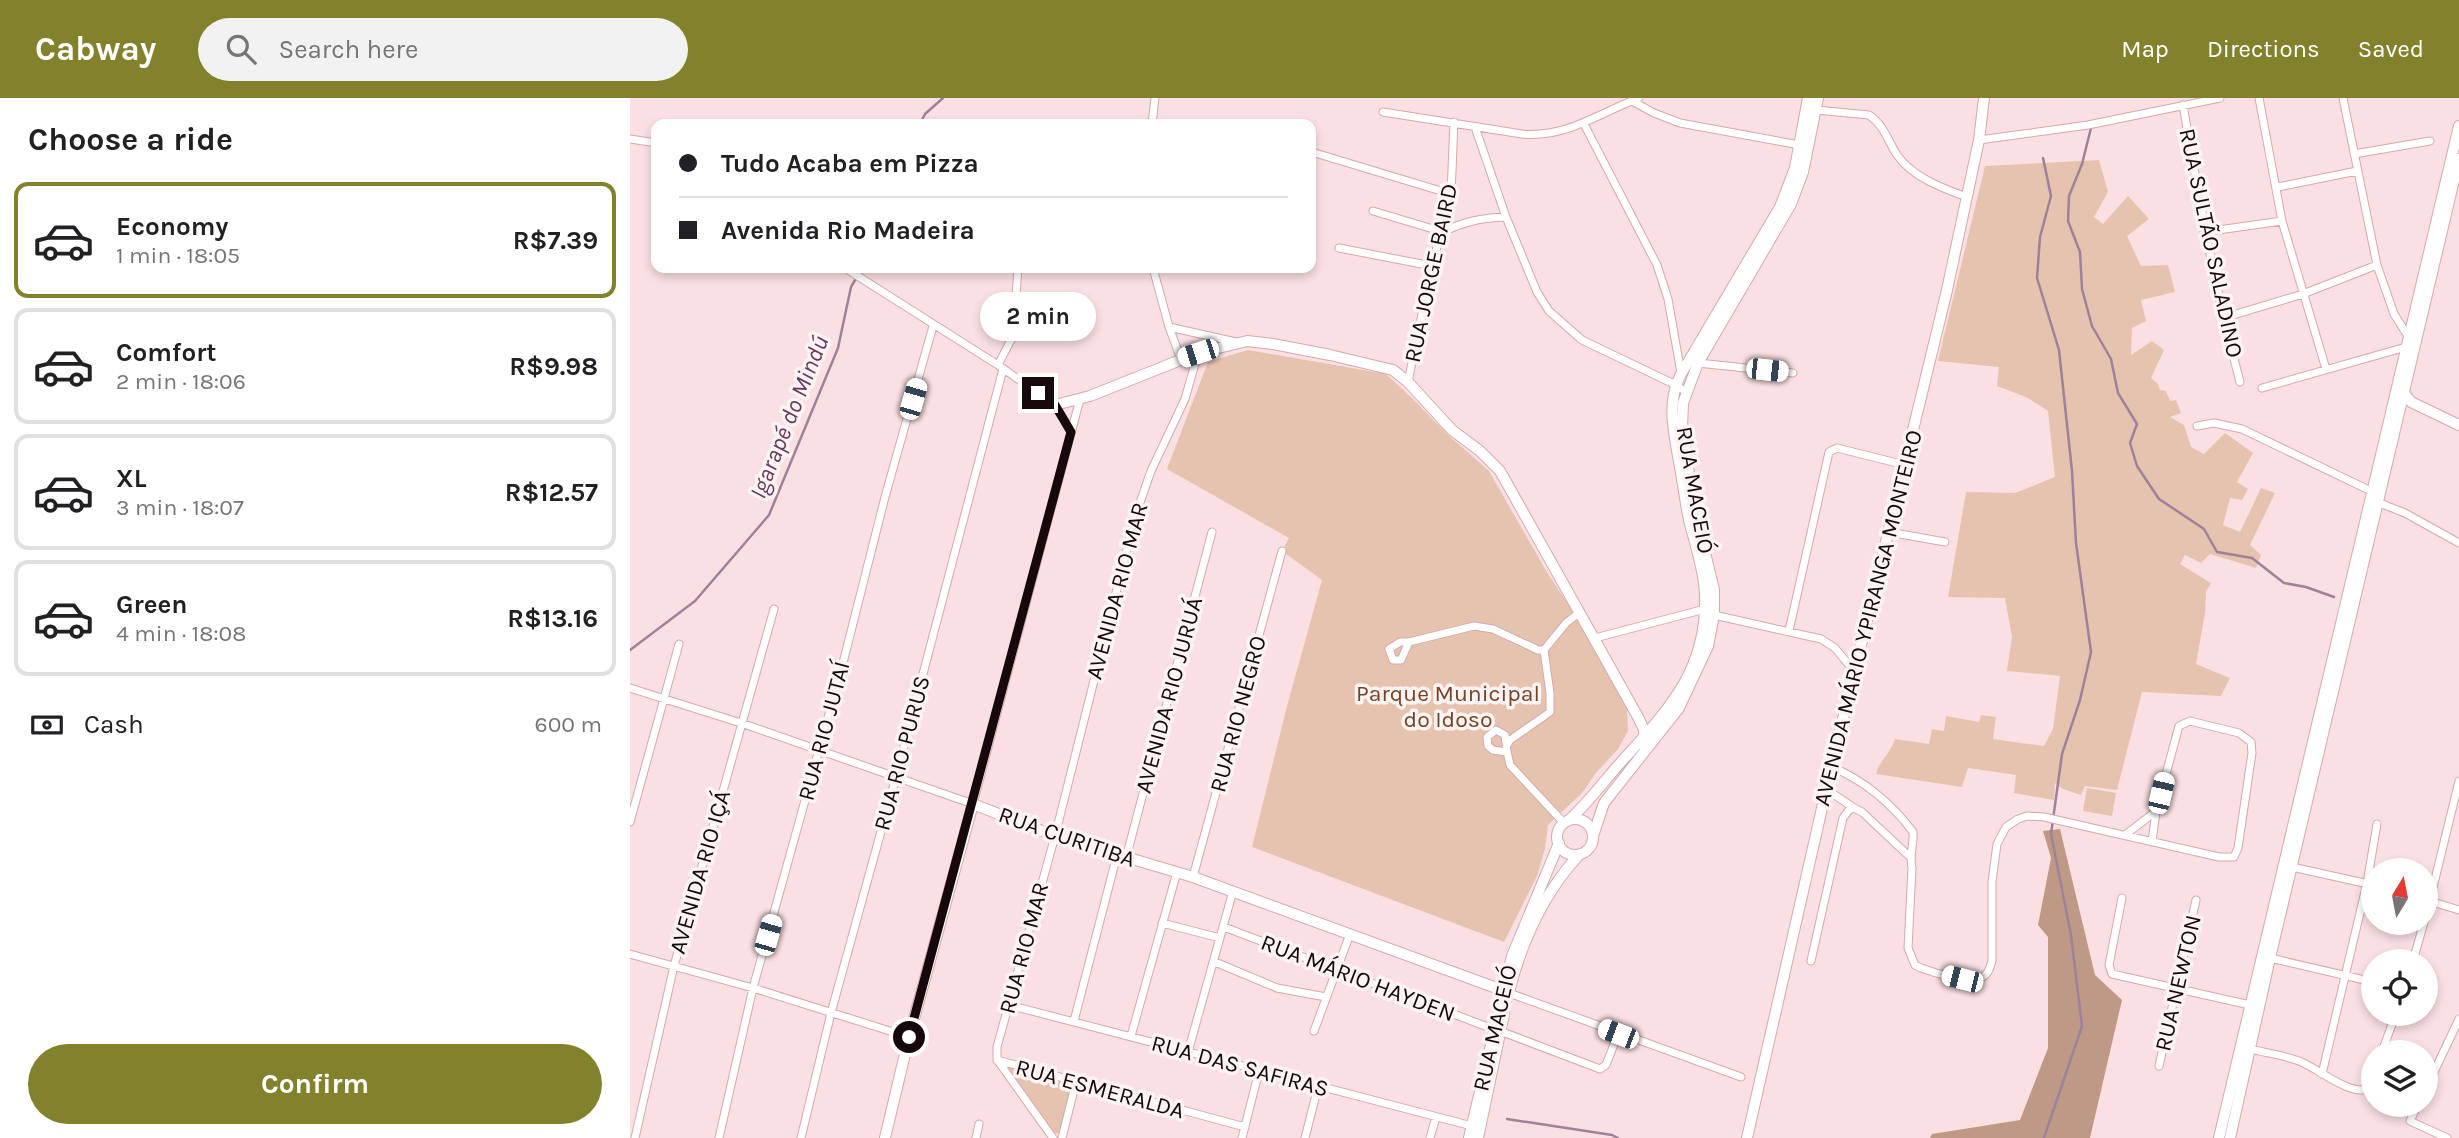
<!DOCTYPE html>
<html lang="en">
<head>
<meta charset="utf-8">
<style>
	body { margin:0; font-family:Karla,sans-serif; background:#f2f2f2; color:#202124; height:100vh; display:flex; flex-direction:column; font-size:26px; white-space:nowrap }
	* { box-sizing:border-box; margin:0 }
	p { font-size:23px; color:#757577 }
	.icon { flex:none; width:38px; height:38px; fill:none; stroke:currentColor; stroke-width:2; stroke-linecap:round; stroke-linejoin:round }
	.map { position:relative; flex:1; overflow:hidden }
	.sheet { display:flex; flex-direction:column; background:#fff; width:630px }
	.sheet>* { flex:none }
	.guide { position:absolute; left:21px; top:21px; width:665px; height:154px; border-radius:14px; box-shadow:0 4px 10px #0003; display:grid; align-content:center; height:154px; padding:0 28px; background:#fff }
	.needle { width:46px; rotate:10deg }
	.buttons { position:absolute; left:1731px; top:760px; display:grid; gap:14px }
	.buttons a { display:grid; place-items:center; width:77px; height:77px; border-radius:50%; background:#fff; box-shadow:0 4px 10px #0003; font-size:35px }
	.end { position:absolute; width:32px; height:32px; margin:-16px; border:9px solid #17090b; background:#fff; box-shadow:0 0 0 4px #fff }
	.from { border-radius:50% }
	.bubble { position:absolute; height:49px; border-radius:24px; background:#fff; box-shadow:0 4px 10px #0003; font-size:23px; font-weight:700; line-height:49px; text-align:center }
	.car { position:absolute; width:21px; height:42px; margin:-21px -10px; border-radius:9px; box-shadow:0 0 5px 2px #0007; background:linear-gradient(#fff 24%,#345 0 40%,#fff 0 76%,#345 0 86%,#fff 0) }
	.guide b { display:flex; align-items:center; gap:24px; height:66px; font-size:26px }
	.guide b+b { border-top:2px solid #e0e0e0 }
	.guide i { width:18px; height:18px; background:#202124 }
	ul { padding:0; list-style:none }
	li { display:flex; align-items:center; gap:21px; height:116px; margin:0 14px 10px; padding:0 14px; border:4px solid #e0e0e0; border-radius:14px }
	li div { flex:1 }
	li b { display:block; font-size:26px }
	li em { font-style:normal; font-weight:700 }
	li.on { border-color:#82822c }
	li>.icon { width:63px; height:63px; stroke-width:1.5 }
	h2 { padding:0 28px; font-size:32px; line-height:84px }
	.pay { display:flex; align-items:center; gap:18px; height:77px; padding:0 28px; font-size:26px }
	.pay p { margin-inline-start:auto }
	.button { display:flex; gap:14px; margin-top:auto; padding:14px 28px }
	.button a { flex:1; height:80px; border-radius:42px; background:#82822c; color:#fff; font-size:28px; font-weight:700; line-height:80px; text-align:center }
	header { display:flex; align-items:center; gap:42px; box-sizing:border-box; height:98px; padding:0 35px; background:#82822c; color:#fff }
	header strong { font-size:33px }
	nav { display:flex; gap:38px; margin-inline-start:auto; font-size:24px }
	.search { width:490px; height:63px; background:#f2f2f2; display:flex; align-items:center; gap:18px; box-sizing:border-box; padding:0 24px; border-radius:38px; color:#757577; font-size:26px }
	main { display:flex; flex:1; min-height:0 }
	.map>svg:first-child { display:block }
	.green { fill:#e6c3af }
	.forest { fill:#be9a86 }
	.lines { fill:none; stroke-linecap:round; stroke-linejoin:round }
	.stream { stroke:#a0819a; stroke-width:2.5 }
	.street-casing { stroke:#d3a9ad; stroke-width:9 }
	.secondary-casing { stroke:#d3a9ad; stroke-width:12 }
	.street { stroke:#fff; stroke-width:7 }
	.secondary { stroke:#fff; stroke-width:10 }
	.route { stroke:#17090b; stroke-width:9 }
	.labels { text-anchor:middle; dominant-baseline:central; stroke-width:7; stroke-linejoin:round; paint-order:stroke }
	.street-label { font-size:23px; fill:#17090b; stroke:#fcf3f3 }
	.park-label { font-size:23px; fill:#754324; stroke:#fcf3f3 }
	.water-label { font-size:24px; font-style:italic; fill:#663a5f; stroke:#fcf3f3 }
</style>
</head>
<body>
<header>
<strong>Cabway</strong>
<div class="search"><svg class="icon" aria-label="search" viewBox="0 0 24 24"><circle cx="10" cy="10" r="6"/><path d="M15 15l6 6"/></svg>Search here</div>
<nav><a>Map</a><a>Directions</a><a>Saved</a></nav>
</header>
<main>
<section class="sheet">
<h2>Choose a ride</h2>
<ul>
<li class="on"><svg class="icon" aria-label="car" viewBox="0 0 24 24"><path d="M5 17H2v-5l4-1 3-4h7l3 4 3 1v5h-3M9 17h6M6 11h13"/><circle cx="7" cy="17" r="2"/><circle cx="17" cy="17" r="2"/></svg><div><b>Economy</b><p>1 min · 18:05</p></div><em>R$7.39</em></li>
<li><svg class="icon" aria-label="car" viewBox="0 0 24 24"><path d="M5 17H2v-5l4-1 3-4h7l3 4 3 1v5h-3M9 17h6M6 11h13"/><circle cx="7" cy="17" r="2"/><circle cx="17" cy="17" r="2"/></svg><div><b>Comfort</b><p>2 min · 18:06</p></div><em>R$9.98</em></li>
<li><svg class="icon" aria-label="car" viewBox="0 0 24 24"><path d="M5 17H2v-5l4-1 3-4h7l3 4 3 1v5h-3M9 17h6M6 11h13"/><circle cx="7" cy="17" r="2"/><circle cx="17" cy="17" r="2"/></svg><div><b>XL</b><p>3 min · 18:07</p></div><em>R$12.57</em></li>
<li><svg class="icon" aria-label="car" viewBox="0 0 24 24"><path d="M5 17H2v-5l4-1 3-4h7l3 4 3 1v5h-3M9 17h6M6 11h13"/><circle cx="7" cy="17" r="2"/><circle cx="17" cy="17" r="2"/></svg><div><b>Green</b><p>4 min · 18:08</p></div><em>R$13.16</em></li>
</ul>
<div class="pay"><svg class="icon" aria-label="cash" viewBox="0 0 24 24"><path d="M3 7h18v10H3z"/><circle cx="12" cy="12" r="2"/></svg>Cash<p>600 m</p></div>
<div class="button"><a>Confirm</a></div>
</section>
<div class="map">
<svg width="1829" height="1040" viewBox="0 0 1829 1040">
	<rect width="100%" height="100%" fill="#fbe0e3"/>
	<!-- green -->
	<path class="green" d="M1469 62 1478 94 1464 119 1473 126 1498 98 1519 121 1497 138 1511 168 1538 167 1545 194 1511 202 1516 223 1502 230 1501 257 1522 243 1534 252 1521 280 1528 286 1530 292 1536 293 1540 303 1546 302 1551 315 1540 319 1554 327 1561 349 1574 356 1595 335 1623 355 1607 384 1618 391 1612 402 1600 400 1593 427 1610 434 1631 390 1645 395 1620 447 1631 457 1626 470 1580 456 1571 465 1555 457 1550 466 1581 485 1576 494 1575 515 1566 566 1600 580 1591 598 1512 594 1487 692 1455 688 1451 697 1433 691 1425 685 1424 702 1384 695 1386 677 1338 670 1332 689 1246 676C1250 662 1260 656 1265 641L1299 646 1302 631 1314 633 1316 618 1349 624 1351 617 1366 619 1363 641 1414 648 1423 631 1430 578 1377 573 1382 539 1375 500 1318 499 1336 394 1385 395 1425 379 1418 313 1396 299 1367 288 1369 269 1308 263 1355 68Z
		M618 252 756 276 783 301 816 335 859 373 918 476 969 552 997 611 998 633 988 651 965 676 952 695 918 727 915 750 908 776 874 844 622 749 657 608 692 482 652 453 659 440 537 371 578 264Z
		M1457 690 1486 695 1482 718 1453 713Z
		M374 967 442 985 430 1036 422 1034Z"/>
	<!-- forest -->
	<path class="forest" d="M1430 731 1465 877 1492 902 1460 1040H1300L1302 1036 1390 1022 1418 950V839L1408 827 1421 760 1413 733Z"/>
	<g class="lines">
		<!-- stream -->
		<path class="stream" d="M290 26 295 16 313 0
			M1461 30 1452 66 1439 98 1438 123 1450 154 1452 191 1462 228 1481 261 1488 295 1507 326 1500 345 1507 368 1529 401 1574 431 1587 454 1622 460 1654 485 1676 489 1704 499
			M1413 60 1421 98 1410 139 1407 180 1429 252 1442 373 1446 445 1461 554 1450 602 1432 656 1421 736 1441 837 1452 928 1414 1040
			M0 552 65 503 139 417 208 250 221 189 232 170
			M877 1021 982 1037 988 1040"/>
		<defs>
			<path id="street" d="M1629 0 1652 123 1696 271
				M1713 0 1747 167 1764 216 1778 238
				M1002 3 1024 15 1050 25 1170 47
				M1553 7C1569 100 1585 192 1610 284
				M1186 12 1239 17C1254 27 1258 43 1267 57 1282 79 1314 91 1337 99
				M753 14 892 36C937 40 969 15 1009 0
				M522 26 525 0
				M954 26 1027 167 1038 201 1051 275
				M845 29 876 119 907 194 919 213 952 242 1046 287 1056 294
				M0 41 26 45
				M1349 42 1458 27 1590 0
				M685 55 821 96
				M1724 56 1800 43
				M1648 89 1727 73
				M743 113 813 134C835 123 852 120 876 119
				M1574 134 1652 123
				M709 150 802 168
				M215 170 368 267 425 307 441 334
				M523 170 539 229 551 261
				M1593 220 1673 196 1747 167
				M539 229 606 244
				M1068 265 1163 275
				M368 267 383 238 388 170
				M778 284 802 168 821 96 824 24
				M1632 290 1776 249
				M1567 328 1584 325 1612 331 1741 393
				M1747 404 1775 415 1829 445
				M1259 434 1315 444
				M1084 517 1191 541 1205 550 1224 573
				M1159 533 1199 354 1207 350 1275 367
				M965 540 1075 511
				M779 544 771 562H763L759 551 770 544H779L844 528 863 531 908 552H914
				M0 590 111 625 343 706 450 301
				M876 654 863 652 858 648 857 639 866 632 875 637 876 645
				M1201 669C1233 681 1263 707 1283 734 1284 747 1279 756 1282 770L1278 850 1285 867 1291 870C1304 875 1341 886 1354 878 1359 875 1360 869 1362 863V784L1367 746 1376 729 1388 721 1397 718 1414 719 1589 759H1604L1608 750 1622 655 1621 644 1609 635 1560 623 1549 628 1526 713 1522 744
				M1196 691 1224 710
				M0 724 49 546
				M934 725 880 667 876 649 880 642 920 614V595L914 552 936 525 950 514
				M1495 737 1525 714
				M496 760 582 434
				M1662 769 1743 787
				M563 779 652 453
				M1492 800 1479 867 1482 876 1620 907
				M1796 802 1829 812
				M1796 818 1829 683
				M532 825 590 840
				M594 829 863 931
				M0 856 123 890 279 939
				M1640 860 1743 884
				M1181 863 1213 720 1219 712 1224 710 1232 714 1279 758
				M1783 863 1794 824
				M585 864 647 890 696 899
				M879 895 1111 979
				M379 907 842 1028
				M444 923 487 757
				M684 933 720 836
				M870 933 970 971 976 967 988 936
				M501 938 547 774
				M1620 951C1636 955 1653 957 1669 963 1686 969 1722 1000 1739 990L1743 982
				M558 954 603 793
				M1752 954 1766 915
				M367 962V949L425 738 505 419 521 373 555 301 568 255
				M367 962 615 1029
				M368 963 423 1040
				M1529 968 1566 802
				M1692 976 1737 785 1747 726
				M1796 991 1829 921
				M1788 1006 1780 1023 1817 1040
				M5 1040 44 868 144 511
				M89 1040 123 890 212 569 255 399 303 228
				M171 1040 201 915 266 679 373 271
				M346 1040 349 1026
				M432 1040 446 984
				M612 1040 629 973
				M675 1040 688 989
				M800 1040 806 1019"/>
			<path id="secondary" d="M1774 295 1781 304 1829 327
				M425 307 460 298 568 255 617 243 643 246 700 257 763 272 778 284 822 332 850 353 870 373 1008 619 1014 632 1015 653
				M927 739a18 18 0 1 1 36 0a18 18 0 1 1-36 0Z
				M939 722C959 704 974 683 992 663 1039 611 1078 572 1075 496 1074 471 1065 446 1059 422 1055 403 1053 384 1049 364 1044 334 1036 304 1051 276L1150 109 1165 70 1178 0
				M963 738 974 705 1049 610 1078 548 1084 517V492L1064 409 1052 330 1053 305 1068 265 1161 106 1173 74 1188 0
				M880 890C893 841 915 793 950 756
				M255 1040 279 939 343 706 425 738 563 779 872 892
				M839 1040 882 858 929 745
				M848 1040 874 916
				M1117 1040 1202 666 1317 192 1349 42 1354 0
				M1589 1040 1829 28
				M1600 1040 1640 860 1829 61"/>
		</defs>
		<!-- street casing -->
		<use href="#street" class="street-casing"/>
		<!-- secondary casing -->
		<use href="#secondary" class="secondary-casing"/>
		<!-- street -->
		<use href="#street" class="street"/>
		<!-- secondary -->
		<use href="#secondary" class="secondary"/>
	</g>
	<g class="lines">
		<!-- route -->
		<path class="route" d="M279 939 441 334 425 307 408 295"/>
	</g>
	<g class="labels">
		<!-- street labels -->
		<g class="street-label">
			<text transform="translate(1581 145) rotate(78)">RUA SULTÃO SALADINO</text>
			<text transform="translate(801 175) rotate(-78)">RUA JORGE BAIRD</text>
			<text transform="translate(1065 392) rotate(80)">RUA MACEIÓ</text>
			<text transform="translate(487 493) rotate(-75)">AVENIDA RIO MAR</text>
			<text transform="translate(1238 520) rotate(-76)">AVENIDA MÁRIO YPIRANGA MONTEIRO</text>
			<text transform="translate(539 597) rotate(-75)">AVENIDA RIO JURUÁ</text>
			<text transform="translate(608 616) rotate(-75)">RUA RIO NEGRO</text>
			<text transform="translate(194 633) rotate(-75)">RUA RIO JUTAÍ</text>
			<text transform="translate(272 655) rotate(-75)">RUA RIO PURUS</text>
			<text transform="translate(437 739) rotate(19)">RUA CURITIBA</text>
			<text transform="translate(70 774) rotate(-74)">AVENIDA RIO IÇÁ</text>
			<text transform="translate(394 850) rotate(-75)">RUA RIO MAR</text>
			<text transform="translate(728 880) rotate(21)">RUA MÁRIO HAYDEN</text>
			<text transform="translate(1548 885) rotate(-77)">RUA NEWTON</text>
			<text transform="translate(865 930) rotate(-77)">RUA MACEIÓ</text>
			<text transform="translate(610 968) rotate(15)">RUA DAS SAFIRAS</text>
			<text transform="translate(470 991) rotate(15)">RUA ESMERALDA</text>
		</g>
		<!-- park labels -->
		<g class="park-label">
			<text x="818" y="595">Parque Municipal<tspan x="818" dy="26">do Idoso</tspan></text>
		</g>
		<!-- water labels -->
		<g class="water-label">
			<text transform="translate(159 319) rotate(-68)">Igarapé do Mindú</text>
		</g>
	</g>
</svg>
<div class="buttons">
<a><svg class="needle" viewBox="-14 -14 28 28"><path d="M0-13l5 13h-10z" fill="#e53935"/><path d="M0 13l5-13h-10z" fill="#757577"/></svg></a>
<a><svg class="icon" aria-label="locate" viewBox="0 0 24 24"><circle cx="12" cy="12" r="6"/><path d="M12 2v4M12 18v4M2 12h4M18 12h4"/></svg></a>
<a><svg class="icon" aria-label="layers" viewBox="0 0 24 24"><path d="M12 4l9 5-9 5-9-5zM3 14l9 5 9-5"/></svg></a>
</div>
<i class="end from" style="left:279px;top:939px"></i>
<i class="end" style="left:408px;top:295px"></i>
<div class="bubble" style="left:350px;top:194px;width:116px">2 min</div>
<i class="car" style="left:568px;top:255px;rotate:252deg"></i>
<i class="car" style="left:1137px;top:272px;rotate:96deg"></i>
<i class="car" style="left:283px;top:301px;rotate:16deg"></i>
<i class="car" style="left:1531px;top:695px;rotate:13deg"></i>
<i class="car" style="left:138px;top:837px;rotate:16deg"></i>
<i class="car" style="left:1332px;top:881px;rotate:284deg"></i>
<i class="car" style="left:988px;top:936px;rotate:291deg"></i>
<div class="guide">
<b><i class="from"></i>Tudo Acaba em Pizza</b>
<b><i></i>Avenida Rio Madeira</b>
</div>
</div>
</main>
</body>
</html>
